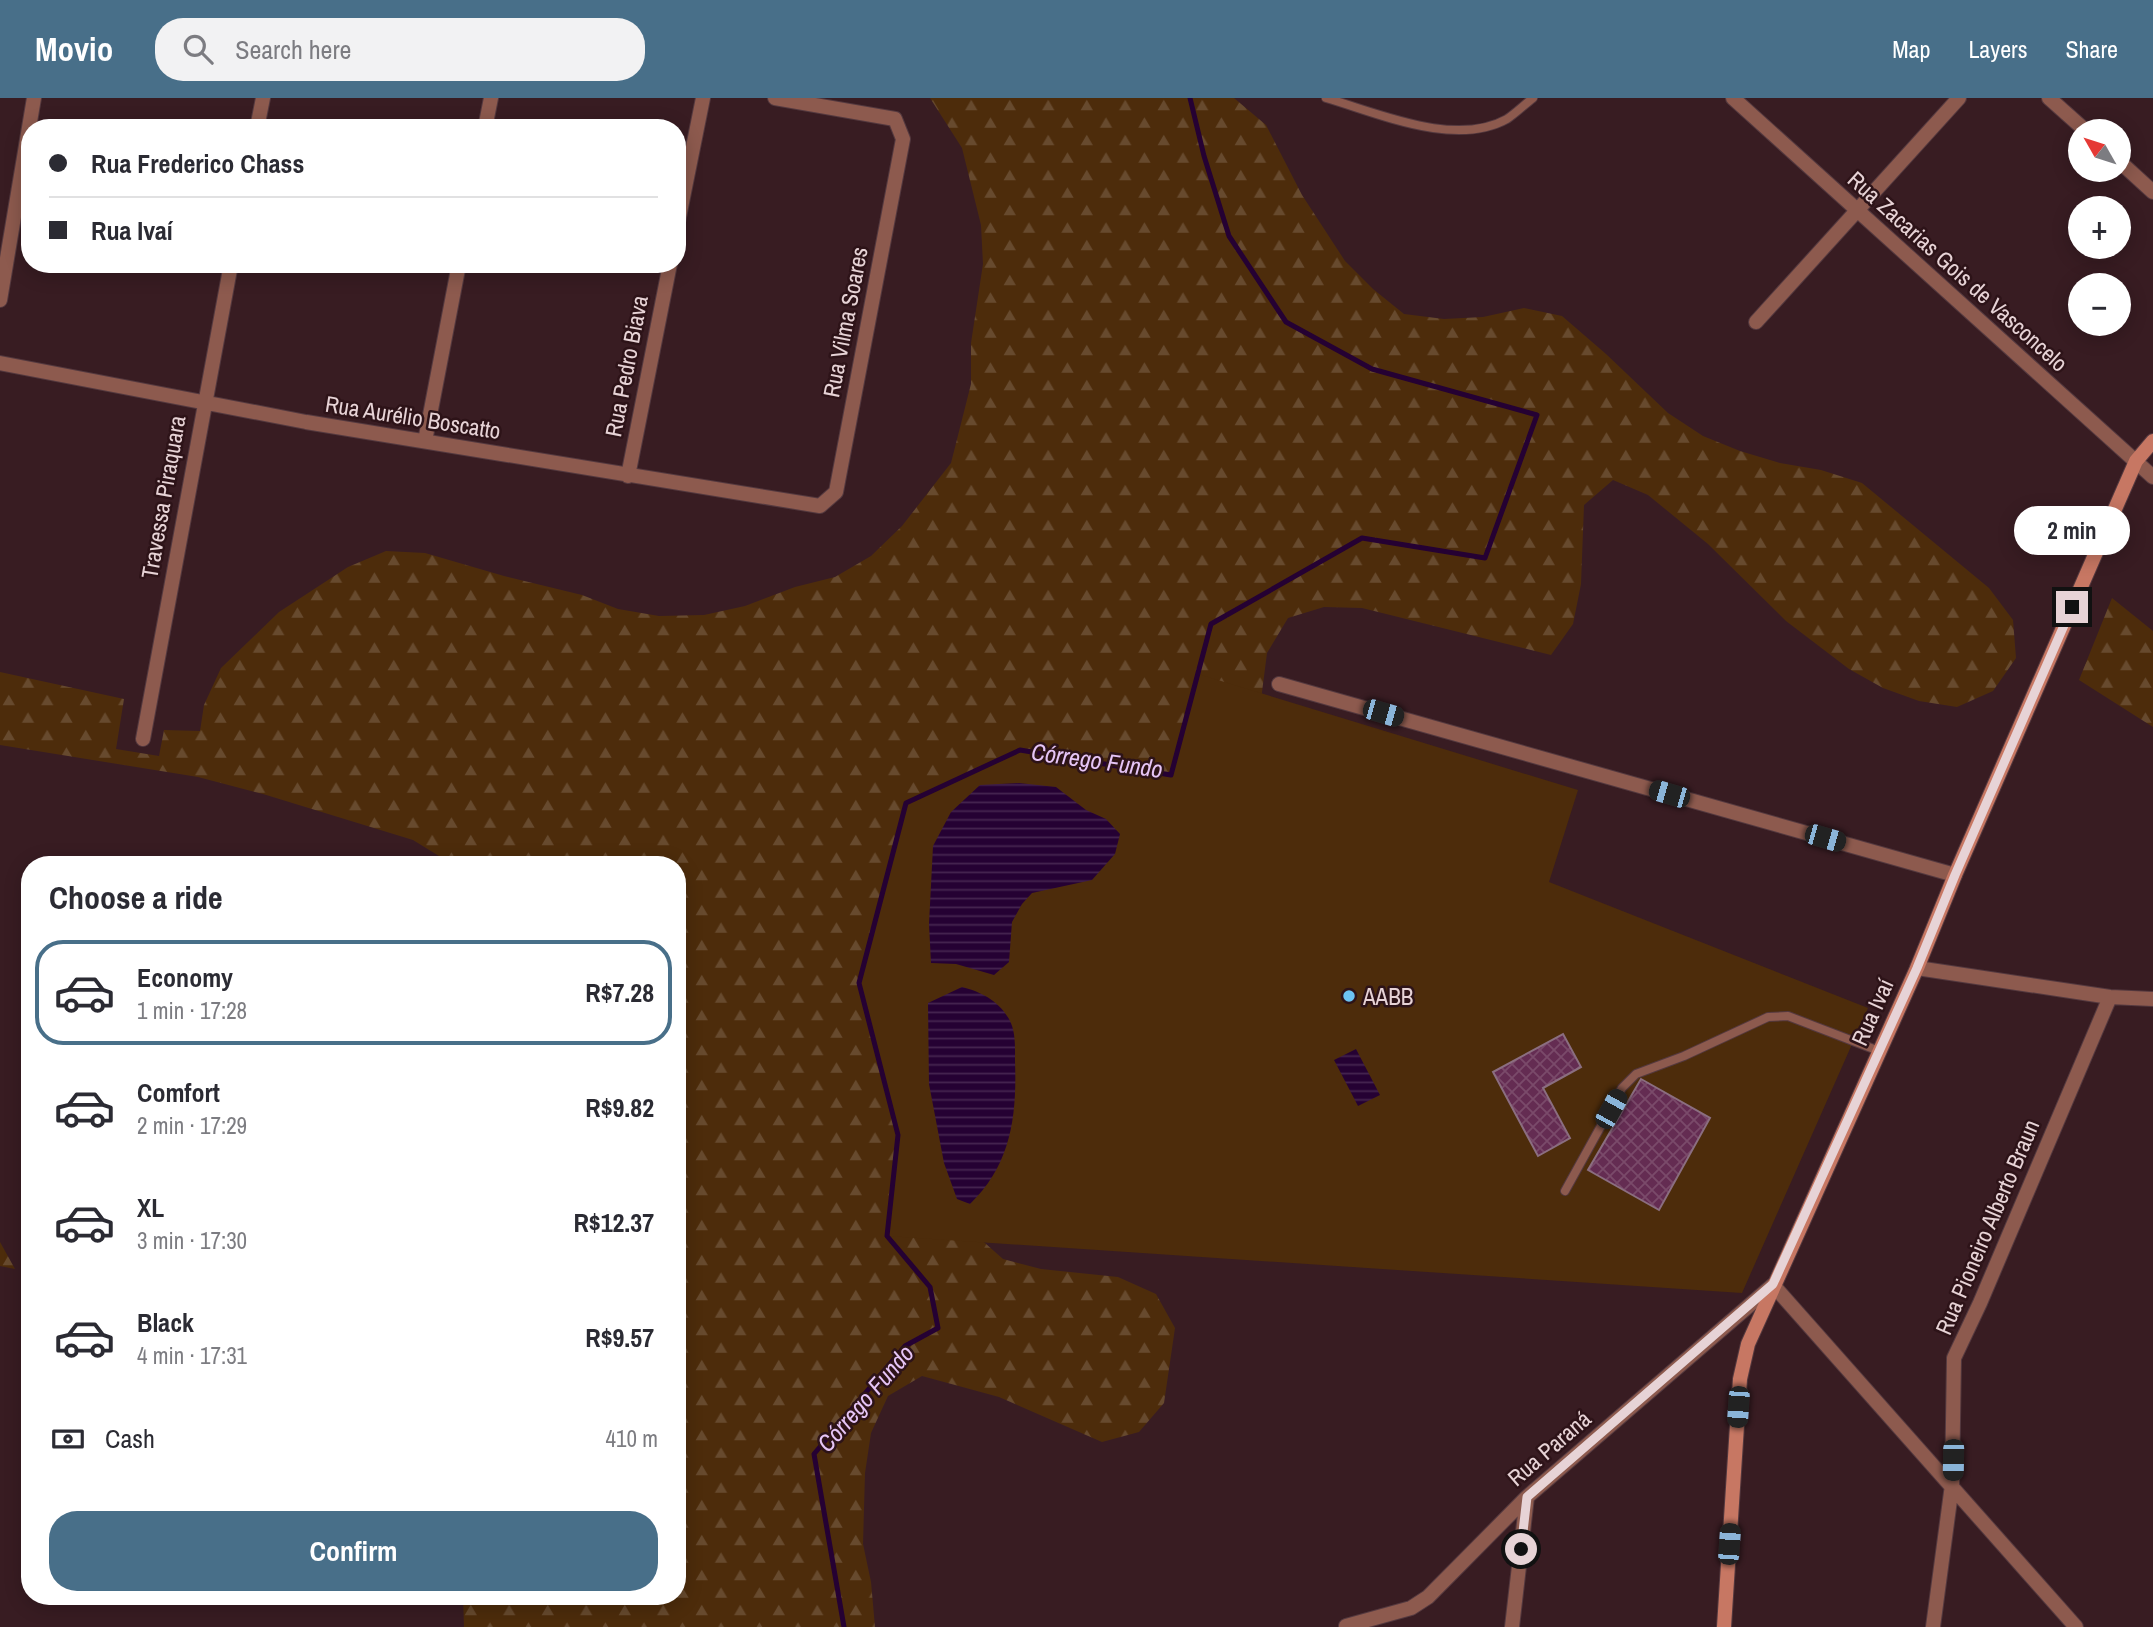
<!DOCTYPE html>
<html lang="en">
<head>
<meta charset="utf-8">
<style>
	body { margin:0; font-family:"Archivo Narrow",sans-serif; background:#f2f2f3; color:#2b2b33; height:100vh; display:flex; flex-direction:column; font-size:26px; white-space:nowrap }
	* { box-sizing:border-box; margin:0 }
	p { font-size:23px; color:#7c7c81 }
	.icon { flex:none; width:38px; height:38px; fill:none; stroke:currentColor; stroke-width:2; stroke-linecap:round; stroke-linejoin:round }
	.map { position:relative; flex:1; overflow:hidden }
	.details { position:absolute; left:21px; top:758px; width:665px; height:749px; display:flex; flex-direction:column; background:#fff; border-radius:28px; box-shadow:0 4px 18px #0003 }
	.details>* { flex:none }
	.top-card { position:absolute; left:21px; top:21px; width:665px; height:154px; border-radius:28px; box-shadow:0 4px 18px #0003; display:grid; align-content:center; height:154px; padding:0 28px; background:#fff }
	.needle { width:46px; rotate:309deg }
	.tools { position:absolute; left:2068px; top:21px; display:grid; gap:14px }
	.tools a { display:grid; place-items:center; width:63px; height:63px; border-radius:50%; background:#fff; box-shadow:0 4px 18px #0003; font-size:35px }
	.end { position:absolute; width:32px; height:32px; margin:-16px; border:9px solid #e7d3d6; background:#111; box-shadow:0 0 0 4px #111 }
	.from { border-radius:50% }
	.bubble { position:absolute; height:49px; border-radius:24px; background:#fff; box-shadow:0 4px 18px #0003; font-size:23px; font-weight:700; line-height:49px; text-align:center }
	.car { position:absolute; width:21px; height:42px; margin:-21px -10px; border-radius:9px; box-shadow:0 0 5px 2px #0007; background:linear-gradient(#222 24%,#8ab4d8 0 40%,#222 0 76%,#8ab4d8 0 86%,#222 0) }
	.top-card b { display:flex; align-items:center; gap:24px; height:66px; font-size:26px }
	.top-card b+b { border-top:2px solid #e1e1e2 }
	.top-card i { width:18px; height:18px; background:#2b2b33 }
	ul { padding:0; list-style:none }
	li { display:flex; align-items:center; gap:21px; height:105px; margin:0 14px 10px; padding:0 14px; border:4px solid transparent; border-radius:28px }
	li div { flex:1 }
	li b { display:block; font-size:26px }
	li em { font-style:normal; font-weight:700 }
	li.active { border-color:#486f89 }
	li>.icon { width:63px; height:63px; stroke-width:1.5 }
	h2 { padding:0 28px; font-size:32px; line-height:84px }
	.pay { display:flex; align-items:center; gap:18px; height:77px; padding:0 28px; font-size:26px }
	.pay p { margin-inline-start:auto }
	.button { display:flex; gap:14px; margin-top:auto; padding:14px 28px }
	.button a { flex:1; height:80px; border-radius:28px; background:#486f89; color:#fff; font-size:28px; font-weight:700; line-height:80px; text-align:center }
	header { display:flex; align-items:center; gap:42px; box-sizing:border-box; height:98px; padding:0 35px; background:#486f89; color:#fff }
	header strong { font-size:33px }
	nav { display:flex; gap:38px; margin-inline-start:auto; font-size:24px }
	.search { width:490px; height:63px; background:#f2f2f3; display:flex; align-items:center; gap:18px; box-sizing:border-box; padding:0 24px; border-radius:28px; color:#7c7c81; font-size:26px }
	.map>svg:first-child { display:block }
	.forest { fill:url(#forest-firs) }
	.pitch { fill:#4d2c0b }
	.water { fill:url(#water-rules) }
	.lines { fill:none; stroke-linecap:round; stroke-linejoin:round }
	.stream { stroke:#250133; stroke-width:5 }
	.building { fill:url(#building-cross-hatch); stroke:#8b6e80; stroke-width:2 }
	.lane-casing { stroke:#54393f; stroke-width:10 }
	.street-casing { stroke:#54393f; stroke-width:16 }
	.secondary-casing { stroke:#54393f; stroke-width:16 }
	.lane { stroke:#8d5a4e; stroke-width:8 }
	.street { stroke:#8d5a4e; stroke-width:14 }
	.secondary { stroke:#c77763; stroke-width:14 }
	.route { stroke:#e7d3d6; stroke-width:9 }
	.poi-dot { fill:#6cc3f2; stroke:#2d1318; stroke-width:2.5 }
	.labels { text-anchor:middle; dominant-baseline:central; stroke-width:5; stroke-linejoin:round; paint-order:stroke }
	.street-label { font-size:23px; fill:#e7d3d6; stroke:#2d1318 }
	.poi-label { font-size:23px; fill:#e7d3d6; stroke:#2d1318; text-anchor:start }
	.water-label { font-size:24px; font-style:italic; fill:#e6c5f6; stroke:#2d1318 }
</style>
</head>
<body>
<header>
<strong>Movio</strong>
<div class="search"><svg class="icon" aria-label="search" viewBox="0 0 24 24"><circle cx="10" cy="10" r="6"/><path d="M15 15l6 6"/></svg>Search here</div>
<nav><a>Map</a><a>Layers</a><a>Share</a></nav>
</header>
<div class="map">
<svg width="2153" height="1529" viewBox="0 0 2153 1529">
	<defs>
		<pattern id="forest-firs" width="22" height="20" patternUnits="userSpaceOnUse" patternTransform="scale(1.75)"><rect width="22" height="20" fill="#4d2c0b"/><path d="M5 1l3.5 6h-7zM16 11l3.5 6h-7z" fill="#674a2e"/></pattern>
		<pattern id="water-rules" width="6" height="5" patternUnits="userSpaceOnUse" patternTransform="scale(1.75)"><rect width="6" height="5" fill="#250133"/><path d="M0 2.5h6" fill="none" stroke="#452550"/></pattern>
		<pattern id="building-cross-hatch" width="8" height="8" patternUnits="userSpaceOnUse" patternTransform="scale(1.75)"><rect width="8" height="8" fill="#642c52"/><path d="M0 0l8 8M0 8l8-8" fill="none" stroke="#7a4a6a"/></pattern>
	</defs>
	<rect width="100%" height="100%" fill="#381c22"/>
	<!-- forest -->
	<path class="forest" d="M930 0H1234L1266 27 1302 97 1345 163 1373 191 1404 216 1444 221 1483 219 1524 210 1562 218 1606 256 1668 315 1703 338 1740 353 1780 365 1821 372 1862 385 1989 490 2013 522 2016 560 1993 593 1957 609 1919 603 1883 590 1849 571 1786 523 1708 446 1648 397 1613 382 1584 407 1581 486 1573 526 1551 557 1362 510 1324 509 1288 520 1267 555 1257 633 977 1138 1003 1161 1041 1171 1118 1179 1156 1196 1175 1230 1164 1305 1139 1334 1102 1344 999 1299 922 1278 888 1298 871 1335 865 1375 863 1446 871 1484 875 1529H464L463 1498H677V766H452L413 742 263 696 198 679 0 647V574L124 601 116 651 159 658 164 632 200 633 204 607 221 570 249 543 279 514 348 469 386 453 425 455 504 478 582 497 618 511 659 518 704 517 745 508 795 489 835 479 871 458 902 428 951 365 971 286V245L983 166 981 127 962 50Z
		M2112 500 2153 533V629L2079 582Z
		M0 1144 15 1171 0 1168Z"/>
	<!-- pitch -->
	<path class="pitch" d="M1198 576 1578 692 1549 784 1868 910 1742 1195 887 1138 898 1037 859 885 906 705 1020 652 1171 676Z"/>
	<!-- water -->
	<path class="water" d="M1019 685 1056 689 1086 712 1106 721 1120 736 1115 756 1092 782 1032 795 1022 806 1012 824 1009 864 994 877 956 866 931 865 929 826 933 748 951 714 980 687Z
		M962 889C981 894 998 902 1009 921 1016 933 1015 950 1015 963 1017 1018 1011 1067 970 1106L957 1101 944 1065 929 986 928 905Z
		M1356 951 1380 997 1358 1008 1334 962Z"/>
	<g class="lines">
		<!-- stream -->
		<path class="stream" d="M844 1529 814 1356 905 1248 938 1230 930 1189 887 1138 898 1037 859 885 906 705 1020 652 1171 677 1211 526 1362 440 1485 460 1537 317 1372 271 1286 224 1229 138 1204 58 1190 0"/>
	</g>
	<!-- building -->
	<path class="building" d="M1563 936 1581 969 1543 990 1570 1040 1538 1058 1493 974Z
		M1641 981 1710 1020 1659 1112 1588 1072Z"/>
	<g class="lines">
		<defs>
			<path id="lane" d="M1326 0C1378 15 1455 50 1507 21 1516 15 1524 7 1533 0
				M1565 1093 1622 990 1636 976 1684 958 1768 919 1788 918 1879 953"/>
			<path id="street" d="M1733 0 2153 379
				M2049 0 2086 33
				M257 30 263 0
				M485 30 491 0
				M2119 63 2153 94
				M677 129 703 0
				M0 202 34 0
				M1756 224 1959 0
				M0 265 306 324 820 408 836 394 903 41 895 21 775 0
				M425 343 459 166
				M628 378 670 166
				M1279 586 1955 777
				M143 641 231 166
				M1917 870 2110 899 2153 901
				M1346 1528 1411 1510 1428 1499 1527 1399 1773 1187 2076 1529
				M1512 1529 1527 1399
				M1933 1529 1952 1387 1954 1260 1980 1205 2110 899"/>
			<path id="secondary" d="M1724 1529 1740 1281 1748 1246 1917 870 1955 777 2136 363 2153 343"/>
		</defs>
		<!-- lane casing -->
		<use href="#lane" class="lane-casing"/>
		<!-- street casing -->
		<use href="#street" class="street-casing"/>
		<!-- secondary casing -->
		<use href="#secondary" class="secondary-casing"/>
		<!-- lane -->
		<use href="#lane" class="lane"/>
		<!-- street -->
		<use href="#street" class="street"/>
		<!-- secondary -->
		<use href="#secondary" class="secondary"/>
	</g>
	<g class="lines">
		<!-- route -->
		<path class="route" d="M1521 1451 1527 1399 1773 1186 1917 870 1955 777 2072 509"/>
	</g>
	<!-- markers -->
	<circle class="poi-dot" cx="1349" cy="898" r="7"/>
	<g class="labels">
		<!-- street labels -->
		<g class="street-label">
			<text transform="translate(1958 173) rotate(42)">Rua Zacarias Gois de Vasconcelo</text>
			<text transform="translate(845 224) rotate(-79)">Rua Vilma Soares</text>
			<text transform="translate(626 268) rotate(-79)">Rua Pedro Biava</text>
			<text transform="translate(413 319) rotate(9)">Rua Aurélio Boscatto</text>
			<text transform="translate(163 399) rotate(-80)">Travessa Piraquara</text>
			<text transform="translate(1872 914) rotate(-66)">Rua Ivaí</text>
			<text transform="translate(1987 1129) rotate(-67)">Rua Pioneiro Alberto Braun</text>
			<text transform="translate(1549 1350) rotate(-41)">Rua Paraná</text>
		</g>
		<!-- poi labels -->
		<g class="poi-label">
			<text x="1363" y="898">AABB</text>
		</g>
		<!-- water labels -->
		<g class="water-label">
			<text transform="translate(1097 662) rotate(8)">Córrego Fundo</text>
			<text transform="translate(865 1300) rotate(-49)">Córrego Fundo</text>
		</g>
	</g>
</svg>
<div class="tools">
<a><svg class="needle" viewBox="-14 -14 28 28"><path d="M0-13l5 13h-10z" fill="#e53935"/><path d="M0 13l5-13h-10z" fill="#7c7c81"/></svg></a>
<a>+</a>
<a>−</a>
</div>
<i class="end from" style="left:1521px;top:1451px"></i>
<i class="end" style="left:2072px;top:509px"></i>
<div class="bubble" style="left:2014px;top:408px;width:116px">2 min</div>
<i class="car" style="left:1383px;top:615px;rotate:106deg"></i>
<i class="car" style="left:1669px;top:696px;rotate:286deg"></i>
<i class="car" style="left:1825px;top:740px;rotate:106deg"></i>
<i class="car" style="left:1611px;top:1011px;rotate:29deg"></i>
<i class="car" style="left:1738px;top:1309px;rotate:184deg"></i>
<i class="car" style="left:1953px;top:1362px;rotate:181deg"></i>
<i class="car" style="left:1729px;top:1446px;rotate:4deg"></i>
<div class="top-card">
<b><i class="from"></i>Rua Frederico Chass</b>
<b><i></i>Rua Ivaí</b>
</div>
<section class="details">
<h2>Choose a ride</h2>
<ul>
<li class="active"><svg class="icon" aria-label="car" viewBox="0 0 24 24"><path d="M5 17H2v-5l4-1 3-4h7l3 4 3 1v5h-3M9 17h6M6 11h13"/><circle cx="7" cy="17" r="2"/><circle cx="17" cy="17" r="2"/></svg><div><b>Economy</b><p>1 min · 17:28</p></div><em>R$7.28</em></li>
<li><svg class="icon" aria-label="car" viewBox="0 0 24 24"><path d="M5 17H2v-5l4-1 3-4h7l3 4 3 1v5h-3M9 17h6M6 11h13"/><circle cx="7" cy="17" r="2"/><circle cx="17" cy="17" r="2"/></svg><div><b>Comfort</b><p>2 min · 17:29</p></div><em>R$9.82</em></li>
<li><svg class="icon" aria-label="car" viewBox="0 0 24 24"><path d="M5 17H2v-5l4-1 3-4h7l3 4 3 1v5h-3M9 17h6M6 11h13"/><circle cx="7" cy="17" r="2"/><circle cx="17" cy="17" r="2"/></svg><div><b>XL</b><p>3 min · 17:30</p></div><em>R$12.37</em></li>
<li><svg class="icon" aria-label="car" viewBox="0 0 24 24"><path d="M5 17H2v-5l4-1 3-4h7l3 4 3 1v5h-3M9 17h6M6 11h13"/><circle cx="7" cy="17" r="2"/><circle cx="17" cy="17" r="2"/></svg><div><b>Black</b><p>4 min · 17:31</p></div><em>R$9.57</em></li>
</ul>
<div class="pay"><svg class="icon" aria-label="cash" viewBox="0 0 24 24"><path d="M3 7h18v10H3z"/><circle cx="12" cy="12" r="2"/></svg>Cash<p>410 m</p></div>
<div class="button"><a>Confirm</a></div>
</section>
</div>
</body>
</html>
